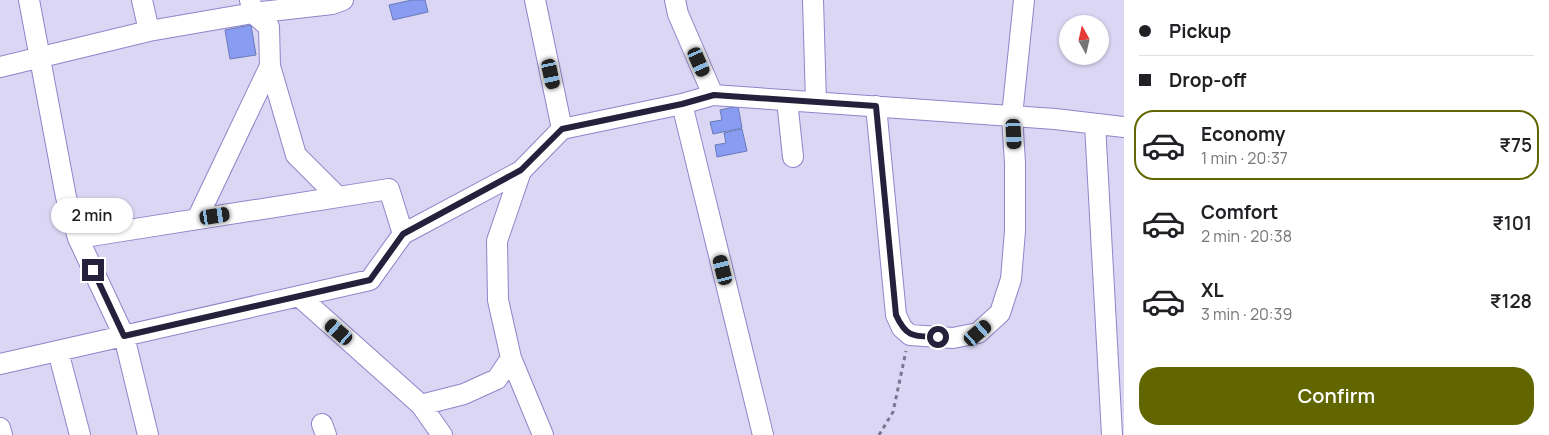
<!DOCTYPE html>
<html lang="en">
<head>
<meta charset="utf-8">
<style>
	body { margin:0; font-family:Manrope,sans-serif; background:#f6f6f6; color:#202124; height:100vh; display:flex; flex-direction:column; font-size:19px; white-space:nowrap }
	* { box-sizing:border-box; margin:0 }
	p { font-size:16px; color:#757577 }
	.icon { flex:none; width:28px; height:28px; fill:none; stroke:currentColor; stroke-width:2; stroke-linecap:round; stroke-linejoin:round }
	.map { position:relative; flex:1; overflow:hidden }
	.details { display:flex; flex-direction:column; background:#fff; width:425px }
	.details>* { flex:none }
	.banner { display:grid; align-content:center; height:110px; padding:0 15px; background:#fff }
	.needle { width:32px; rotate:352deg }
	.controls { position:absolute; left:1059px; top:15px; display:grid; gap:10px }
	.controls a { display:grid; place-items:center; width:50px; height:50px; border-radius:50%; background:#fff; box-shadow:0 1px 4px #0004; font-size:25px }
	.end { position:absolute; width:22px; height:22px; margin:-11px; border:6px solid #25203b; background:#fff; box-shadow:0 0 0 2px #fff }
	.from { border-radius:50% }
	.bubble { position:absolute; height:35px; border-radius:18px; background:#fff; box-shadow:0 1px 4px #0004; font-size:16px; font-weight:600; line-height:35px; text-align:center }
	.car { position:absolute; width:15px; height:30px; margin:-15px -8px; border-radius:6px; box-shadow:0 0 4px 1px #0007; background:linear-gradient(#222 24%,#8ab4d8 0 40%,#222 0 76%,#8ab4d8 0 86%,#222 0) }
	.banner b { display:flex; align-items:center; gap:18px; height:48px; font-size:19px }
	.banner b+b { border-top:1px solid #e0e0e0 }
	.banner i { width:12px; height:12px; background:#202124 }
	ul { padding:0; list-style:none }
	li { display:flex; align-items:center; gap:15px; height:70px; margin:0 10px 8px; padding:0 5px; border:2px solid transparent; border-radius:20px }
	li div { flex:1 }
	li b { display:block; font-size:19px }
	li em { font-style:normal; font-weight:600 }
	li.selected { border-color:#626601 }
	li>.icon { width:45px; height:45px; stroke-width:1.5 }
	.action { display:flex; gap:10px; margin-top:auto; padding:10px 15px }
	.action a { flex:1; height:58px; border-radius:20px; background:#626601; color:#fff; font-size:20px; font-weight:600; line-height:58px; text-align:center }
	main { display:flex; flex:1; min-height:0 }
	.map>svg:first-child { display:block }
	.building { fill:#889df2; stroke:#697aba }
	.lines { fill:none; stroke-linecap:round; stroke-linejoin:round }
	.minor-casing { stroke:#9184c9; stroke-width:22 }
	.path { stroke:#7a7692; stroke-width:3; stroke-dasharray:4 4; stroke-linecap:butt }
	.minor { stroke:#fff; stroke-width:20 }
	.route { stroke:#25203b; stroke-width:6 }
</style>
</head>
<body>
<main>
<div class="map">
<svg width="1124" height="435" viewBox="0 0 1124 435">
	<rect width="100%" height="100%" fill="#dad6f3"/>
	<!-- building -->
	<path class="building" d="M412 0H425L428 12 393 20 389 5Z
		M251 25 256 55 230 59 225 30Z
		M738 106 742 128 713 134 710 122 722 120 720 110Z
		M742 129 747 151 717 157 715 145 726 143 724 133Z"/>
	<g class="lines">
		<defs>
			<path id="minor" d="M29 0 66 197 78 238 389 189 403 234 521 171 562 129 682 104 713 95 1055 119 1124 127
				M142 0 149 31
				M535 0 562 129
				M675 0 678 14 713 95
				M813 0 816 102
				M253 13 332 4 343 0
				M270 66 296 155 338 197
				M0 67 149 31 253 13 250 0
				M787 100 793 157
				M682 104 763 435
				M876 106 896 315 902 328 910 335 953 338 978 333 1000 313 1011 279 1015 231V163L1012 116 1024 0
				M1095 124 1112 435
				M521 171 497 241 498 300 511 358 543 435
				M197 219 270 66 269 27 253 13
				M78 238 124 336 148 435
				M300 297 421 405 442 435
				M58 351 80 435
				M0 364 370 280 403 234
				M421 405 464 394 497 379 511 358
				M322 424 326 435
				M0 428 2 435"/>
		</defs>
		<!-- minor casing -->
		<use href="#minor" class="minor-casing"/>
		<!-- path -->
		<path class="path" d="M879 435 893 412 906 351"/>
		<!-- minor -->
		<use href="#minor" class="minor"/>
	</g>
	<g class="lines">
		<!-- route -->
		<path class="route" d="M93 270 124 336 370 280 403 234 521 170 562 129 682 104 714 95 876 106 896 315C907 339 915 336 938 337"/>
	</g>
</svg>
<div class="controls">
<a><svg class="needle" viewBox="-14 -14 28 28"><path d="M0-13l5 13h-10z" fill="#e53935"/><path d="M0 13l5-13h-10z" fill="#757577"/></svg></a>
</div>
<i class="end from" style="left:938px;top:337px"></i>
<i class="end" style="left:93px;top:270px"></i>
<div class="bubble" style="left:51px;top:198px;width:82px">2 min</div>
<i class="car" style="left:699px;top:62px;rotate:156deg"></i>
<i class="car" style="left:551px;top:74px;rotate:168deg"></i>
<i class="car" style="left:1014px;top:134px;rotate:177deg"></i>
<i class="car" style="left:215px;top:216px;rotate:81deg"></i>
<i class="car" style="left:723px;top:270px;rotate:346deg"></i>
<i class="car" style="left:339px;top:332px;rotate:311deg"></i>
<i class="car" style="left:978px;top:333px;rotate:49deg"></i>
</div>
<section class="details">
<div class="banner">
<b><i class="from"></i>Pickup</b>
<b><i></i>Drop-off</b>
</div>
<ul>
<li class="selected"><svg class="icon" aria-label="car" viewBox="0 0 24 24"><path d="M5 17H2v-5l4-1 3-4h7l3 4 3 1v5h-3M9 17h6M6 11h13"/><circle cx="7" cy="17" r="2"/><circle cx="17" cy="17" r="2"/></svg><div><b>Economy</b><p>1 min · 20:37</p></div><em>₹75</em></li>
<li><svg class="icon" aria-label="car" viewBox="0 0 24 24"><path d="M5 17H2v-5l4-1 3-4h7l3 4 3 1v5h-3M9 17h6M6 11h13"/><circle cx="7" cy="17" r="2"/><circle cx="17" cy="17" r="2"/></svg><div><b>Comfort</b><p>2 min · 20:38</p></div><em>₹101</em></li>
<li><svg class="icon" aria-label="car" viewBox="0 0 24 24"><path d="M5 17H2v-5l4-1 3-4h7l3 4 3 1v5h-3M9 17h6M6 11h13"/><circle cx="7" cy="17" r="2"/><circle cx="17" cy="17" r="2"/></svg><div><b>XL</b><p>3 min · 20:39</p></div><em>₹128</em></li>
</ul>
<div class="action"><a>Confirm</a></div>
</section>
</main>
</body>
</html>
